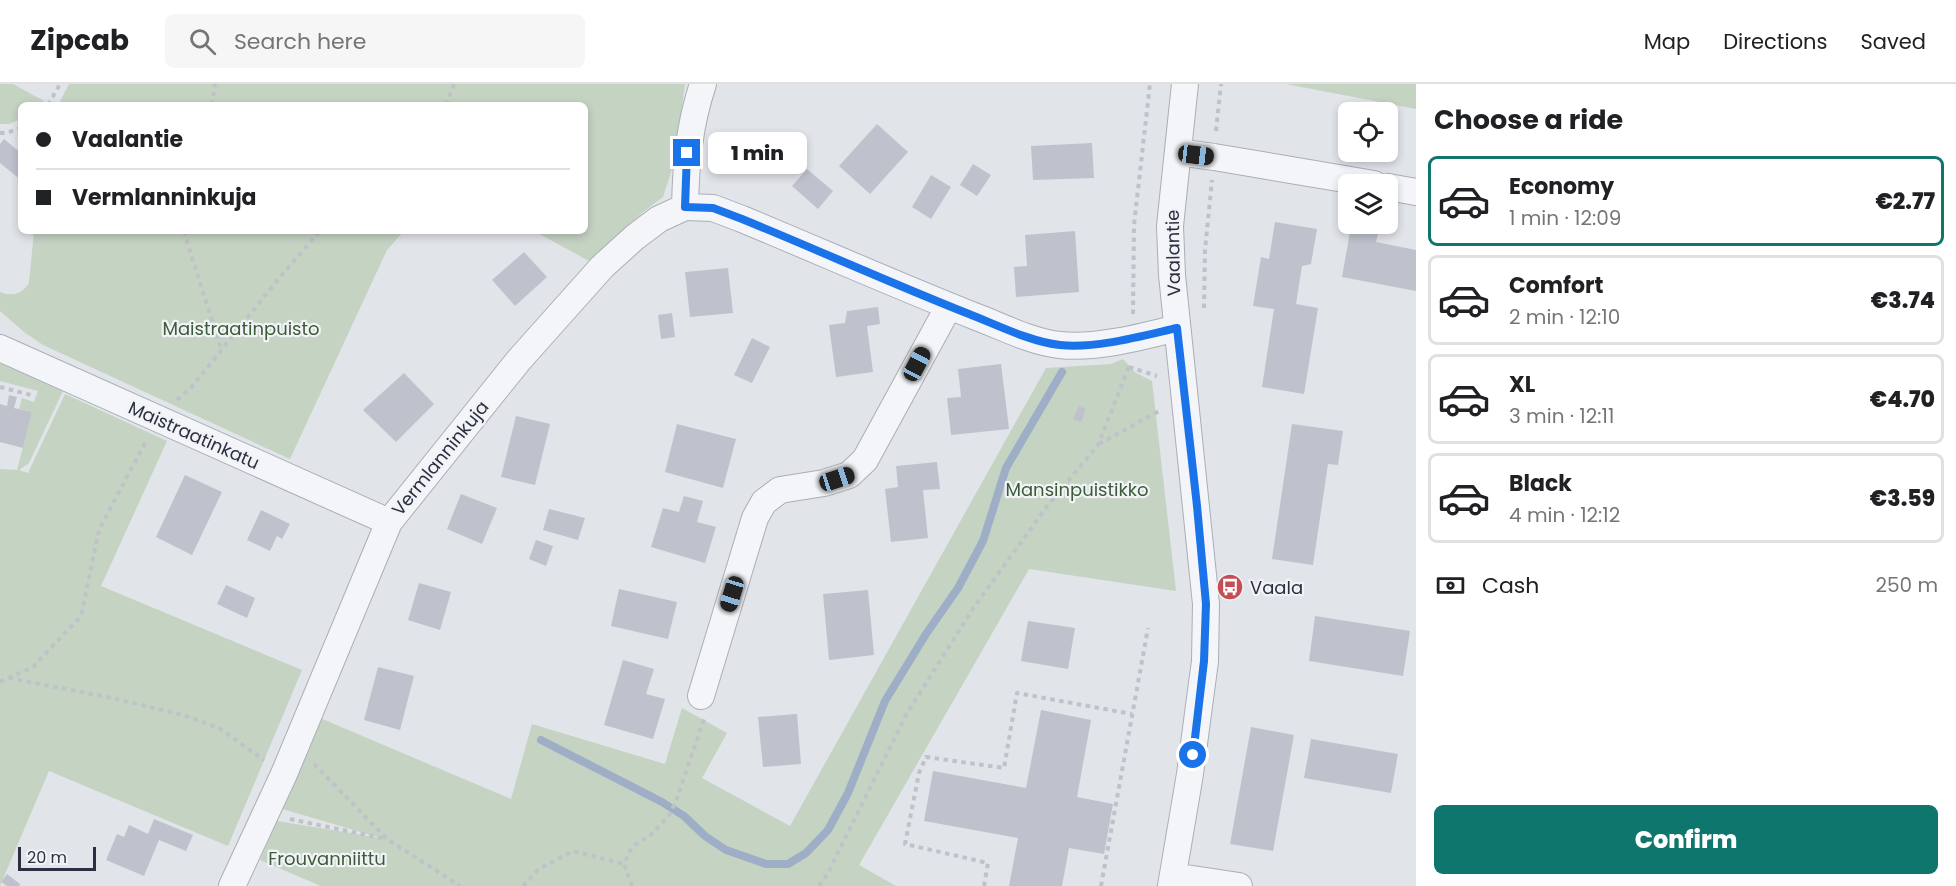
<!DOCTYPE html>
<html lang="en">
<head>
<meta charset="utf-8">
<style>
	body { margin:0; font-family:Poppins,sans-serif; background:#f6f6f6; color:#202124; height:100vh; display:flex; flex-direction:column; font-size:22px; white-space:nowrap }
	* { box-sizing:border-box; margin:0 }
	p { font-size:20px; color:#757577 }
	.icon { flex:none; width:33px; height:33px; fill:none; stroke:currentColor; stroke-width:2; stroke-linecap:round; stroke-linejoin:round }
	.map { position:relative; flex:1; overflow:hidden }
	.details { display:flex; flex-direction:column; background:#fff; width:540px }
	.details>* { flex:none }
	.hud { position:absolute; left:18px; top:18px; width:570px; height:132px; border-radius:9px; box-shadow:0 3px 9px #0003; display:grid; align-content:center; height:132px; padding:0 18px; background:#fff }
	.buttons { position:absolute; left:1338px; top:18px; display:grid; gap:12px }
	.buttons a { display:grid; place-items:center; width:60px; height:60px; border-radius:9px; background:#fff; box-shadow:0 3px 9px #0003; font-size:30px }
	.scale { position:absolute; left:18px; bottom:15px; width:78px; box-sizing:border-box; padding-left:6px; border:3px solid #2a3040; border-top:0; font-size:16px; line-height:21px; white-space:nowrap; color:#2a3040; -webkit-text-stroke:4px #f1f3f7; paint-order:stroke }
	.end { position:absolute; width:27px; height:27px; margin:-14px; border:8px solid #1a73e8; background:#fff; box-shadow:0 0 0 3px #fff }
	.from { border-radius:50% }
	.bubble { position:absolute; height:42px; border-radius:9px; background:#fff; box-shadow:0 3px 9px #0003; font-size:20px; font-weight:800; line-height:42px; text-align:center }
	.car { position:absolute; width:18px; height:36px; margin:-18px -9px; border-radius:8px; box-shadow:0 0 4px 2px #0007; background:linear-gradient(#222 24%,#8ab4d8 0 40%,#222 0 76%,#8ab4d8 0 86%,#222 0) }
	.hud b { display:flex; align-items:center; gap:21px; height:57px; font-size:22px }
	.hud b+b { border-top:2px solid #e0e0e0 }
	.hud i { width:15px; height:15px; background:#202124 }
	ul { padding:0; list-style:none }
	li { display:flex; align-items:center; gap:18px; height:90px; margin:0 12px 9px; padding:0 6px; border:3px solid #e0e0e0; border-radius:9px }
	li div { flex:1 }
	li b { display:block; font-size:22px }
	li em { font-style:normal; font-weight:800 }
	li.active { border-color:#0f766e }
	li>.icon { width:54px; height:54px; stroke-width:1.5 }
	h2 { padding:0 18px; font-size:27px; line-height:72px }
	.pay { display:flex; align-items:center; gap:15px; height:66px; padding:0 18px; font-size:22px }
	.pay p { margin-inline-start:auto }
	.cta { display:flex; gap:12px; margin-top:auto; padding:12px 18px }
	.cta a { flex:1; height:69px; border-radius:9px; background:#0f766e; color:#fff; font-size:24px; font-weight:800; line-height:69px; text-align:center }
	header { display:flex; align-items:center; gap:36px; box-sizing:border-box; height:84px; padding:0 30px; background:#fff; border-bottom:2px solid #e0e0e0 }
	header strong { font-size:28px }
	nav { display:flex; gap:33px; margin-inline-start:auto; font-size:21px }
	.search { width:420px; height:54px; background:#f6f6f6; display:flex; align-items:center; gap:15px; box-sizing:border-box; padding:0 21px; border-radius:9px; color:#757577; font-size:22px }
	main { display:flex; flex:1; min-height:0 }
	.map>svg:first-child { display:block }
	.green { fill:#c5d3c3 }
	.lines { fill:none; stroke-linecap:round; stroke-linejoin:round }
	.stream { stroke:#9eaec7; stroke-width:8 }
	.building { fill:#bfc2cc }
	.minor-casing { stroke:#aaaeb6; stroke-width:28 }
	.path { stroke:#bfc2c8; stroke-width:4; stroke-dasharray:4.5 4.5; stroke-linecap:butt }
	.minor { stroke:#f4f5f8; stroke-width:26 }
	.route { stroke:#1a73e8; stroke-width:8 }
	.labels { text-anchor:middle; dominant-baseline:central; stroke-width:4.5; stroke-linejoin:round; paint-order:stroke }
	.street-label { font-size:18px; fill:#2a3040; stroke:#f1f3f7 }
	.park-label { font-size:18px; fill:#3c5b38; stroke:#f1f3f7 }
	.poi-label { font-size:18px; fill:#2a3040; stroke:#f1f3f7; text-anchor:start }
</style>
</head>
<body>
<header>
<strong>Zipcab</strong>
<div class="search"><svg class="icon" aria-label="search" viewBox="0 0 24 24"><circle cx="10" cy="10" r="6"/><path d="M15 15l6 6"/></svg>Search here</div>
<nav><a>Map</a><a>Directions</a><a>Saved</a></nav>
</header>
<main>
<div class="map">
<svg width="1416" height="802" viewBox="0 0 1416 802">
	<rect width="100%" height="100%" fill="#e1e4e9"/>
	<!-- green -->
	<path class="green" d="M0 0H13L44 17 42 21H21V35L9 40H0Z
		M69 0H685L675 76 663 113 642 129 589 177 534 147H585V21H58Z
		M1286 0H1416V25Z
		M34 147H404L387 166 290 375 43 261 24 248 0 227V208C12 213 22 210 29 199Z
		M1123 275 1136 289 1152 297 1176 507 1029 485 859 781 896 802H321L260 776 277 737 381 754 279 724 310 664 313 646 320 634 511 715 532 640 665 680 682 624 727 649 702 694 790 742 1046 284 1111 280Z
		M0 278 63 307 29 379 19 386 28 389 65 310 167 357 101 502 302 586 228 762 49 687 0 802V385L17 386 32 328 19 325 22 314 34 318 38 307 0 297Z"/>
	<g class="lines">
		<!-- stream -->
		<path class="stream" d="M541 656 662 718 684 732 705 752 726 766 766 780H788L806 769 828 746 848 709 885 617 926 550 958 504 983 457 1006 384 1062 288"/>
	</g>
	<!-- building -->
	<path class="building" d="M877 40 908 68 870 110 839 82Z
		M4 55 21 69V96L0 79V60Z
		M1092 59 1094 94 1033 96 1031 62Z
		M973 80 991 91 977 112 960 101Z
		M807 85 833 107 818 125 792 102Z
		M931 91 951 103 931 135 912 123Z
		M1275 138 1317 145 1311 180 1302 182 1296 220 1318 224 1304 310 1262 303 1274 225 1253 222 1261 173 1269 175Z
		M1351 142 1379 146 1376 158 1416 166V207L1342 193Z
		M1075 147 1079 208 1016 213 1014 183 1027 182 1025 151Z
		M524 168 547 193 515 222 492 196Z
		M728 184 733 229 690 233 685 188Z
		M878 223 880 240 867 242 873 288 836 293 829 241 845 239 847 227Z
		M672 229 675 253 661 255 658 231Z
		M752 254 770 263 752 299 734 291Z
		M1001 280 1009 345 951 351 947 314 961 313 958 285Z
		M404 289 434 320 396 358 363 326Z
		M9 311 17 313 14 324 32 328 23 364 0 358V320L7 322Z
		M1079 322 1086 325 1081 338 1073 335Z
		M516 332 550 340 535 401 501 393Z
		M677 340 736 355 723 404 665 388Z
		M1292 340 1343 347 1338 381 1328 380 1313 481 1272 475Z
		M937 378 940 405 923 406 928 454 891 458 885 405 898 403 896 382Z
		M185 391 222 408 192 471 156 453Z
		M461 410 497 424 482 460 447 445Z
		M684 412 703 417 697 438 716 443 705 479 651 463 663 424 679 428Z
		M549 425 585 434 578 456 543 446Z
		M261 426 290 440 282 455 277 452 270 467 247 456Z
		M536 456 553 462 546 482 529 475Z
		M419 499 451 508 440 546 408 536Z
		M226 501 255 514 247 534 217 520Z
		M619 505 677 518 668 555 611 542Z
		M868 506 874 571 829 576 823 510Z
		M1315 532 1410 547 1403 592 1309 577Z
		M1028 537 1075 544 1068 585 1021 577Z
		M623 576 654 585 646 610 665 615 653 655 604 641Z
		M378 583 414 592 400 646 364 636Z
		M1041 626 1091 636 1077 713 1113 720 1104 770 1069 764 1062 802H1009L1018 754 924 737 933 687 1026 704Z
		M797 630 801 680 763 683 758 633Z
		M1251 643 1294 651 1273 767 1230 760Z
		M1311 655 1398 670 1391 709 1304 694Z
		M154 735 193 751 186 767 159 756 144 792 106 776 117 750 124 753 129 741 148 750Z
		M7 790 20 800 19 802H7L1 798Z"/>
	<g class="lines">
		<defs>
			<path id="minor" d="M1178 68 1214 73 1374 100
				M1388 103 1416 108
				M685 123C686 79 689 42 703 0
				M0 264 389 438
				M701 612 755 434 764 418 780 406 824 399 849 391 865 376 949 222
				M1173 792 1239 802
				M232 802 284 690 389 438 519 276 602 183 635 153 659 135 685 123 713 124 742 135C819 167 896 201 974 232 1001 242 1031 258 1060 261 1095 265 1142 253 1177 244
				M1171 802 1190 690 1199 622 1205 577 1206 520 1172 191 1170 142 1185 0"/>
		</defs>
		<!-- minor casing -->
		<use href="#minor" class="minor-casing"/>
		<!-- path -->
		<path class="path" d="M48 21 60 0
			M212 21 215 0
			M446 21 454 0
			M1216 47 1221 0
			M0 49H6L21 44
			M186 147 185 151 221 265
			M1204 224 1205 166 1212 96
			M1133 230 1134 141 1150 0
			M1129 283 1157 292
			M0 303 35 312
			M177 316 191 304 280 193 320 147
			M1099 360 1161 326
			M9 594 112 614 183 631 219 644 264 676
			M0 598 33 583 81 532 99 446 146 357
			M314 680 387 755 460 802
			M290 735 386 755
			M523 802 539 785 573 767 624 780
			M632 802 624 780 632 763 652 750 670 730 676 717 704 635
			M819 802 827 791 906 631 974 523 1045 425 1098 361 1130 280
			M984 802 988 779 905 760 919 689 926 673 1004 684 1017 609 1132 630
			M1101 802 1148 544"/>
		<!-- minor -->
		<use href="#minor" class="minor"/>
	</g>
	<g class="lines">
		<!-- route -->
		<path class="route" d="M687 69 685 123 713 124 742 135C818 166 893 200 969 230 997 241 1031 258 1060 261 1095 265 1142 252 1177 244L1197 422 1206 520 1204 577 1193 671"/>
	</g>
	<!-- icons -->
	<defs>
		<symbol id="bus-disc" viewBox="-11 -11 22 22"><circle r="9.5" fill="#c74d54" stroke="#f1f3f7"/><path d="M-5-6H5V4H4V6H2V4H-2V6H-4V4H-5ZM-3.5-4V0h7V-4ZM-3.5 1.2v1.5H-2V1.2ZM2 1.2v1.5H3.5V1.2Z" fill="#fff"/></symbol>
	</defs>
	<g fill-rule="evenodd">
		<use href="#bus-disc" x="1215" y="488" width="30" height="30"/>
	</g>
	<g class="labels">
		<!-- street labels -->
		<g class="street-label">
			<text transform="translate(1173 169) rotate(-91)">Vaalantie</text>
			<text transform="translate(194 351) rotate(24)">Maistraatinkatu</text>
			<text transform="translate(440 374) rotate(-51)">Vermlanninkuja</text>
		</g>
		<!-- park labels -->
		<g class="park-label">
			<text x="241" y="244">Maistraatinpuisto</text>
			<text x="1077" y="405">Mansinpuistikko</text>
			<text x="327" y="774">Frouvanniittu</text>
		</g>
		<!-- poi labels -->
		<g class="poi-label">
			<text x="1250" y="503">Vaala</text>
		</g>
	</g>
</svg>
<div class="buttons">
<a><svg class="icon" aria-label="locate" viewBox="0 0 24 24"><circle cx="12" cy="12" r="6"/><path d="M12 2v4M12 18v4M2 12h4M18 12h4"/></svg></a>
<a><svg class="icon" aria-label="layers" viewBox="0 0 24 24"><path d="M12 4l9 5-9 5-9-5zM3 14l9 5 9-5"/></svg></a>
</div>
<div class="scale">20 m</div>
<i class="end from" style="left:1193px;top:671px"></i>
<i class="end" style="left:687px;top:69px"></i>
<div class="bubble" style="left:708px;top:48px;width:99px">1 min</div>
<i class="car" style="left:1196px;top:71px;rotate:97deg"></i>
<i class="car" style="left:917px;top:280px;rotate:28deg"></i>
<i class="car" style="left:837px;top:395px;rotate:72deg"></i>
<i class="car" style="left:732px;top:510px;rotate:197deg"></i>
<div class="hud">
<b><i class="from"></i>Vaalantie</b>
<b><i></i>Vermlanninkuja</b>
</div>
</div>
<section class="details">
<h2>Choose a ride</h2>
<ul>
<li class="active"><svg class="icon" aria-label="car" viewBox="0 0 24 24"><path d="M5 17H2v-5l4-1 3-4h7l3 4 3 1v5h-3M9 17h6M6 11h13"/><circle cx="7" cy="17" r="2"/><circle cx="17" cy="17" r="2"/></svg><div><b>Economy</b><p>1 min · 12:09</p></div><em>€2.77</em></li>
<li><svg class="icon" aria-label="car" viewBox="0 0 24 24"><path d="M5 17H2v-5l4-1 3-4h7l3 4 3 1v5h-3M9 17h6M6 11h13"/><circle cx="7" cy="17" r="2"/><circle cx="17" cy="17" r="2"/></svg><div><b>Comfort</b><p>2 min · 12:10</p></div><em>€3.74</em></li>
<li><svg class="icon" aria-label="car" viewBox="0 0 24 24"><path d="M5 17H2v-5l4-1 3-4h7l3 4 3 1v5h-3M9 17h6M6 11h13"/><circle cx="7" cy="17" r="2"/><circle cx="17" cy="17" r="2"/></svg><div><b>XL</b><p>3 min · 12:11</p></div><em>€4.70</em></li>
<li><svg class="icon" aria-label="car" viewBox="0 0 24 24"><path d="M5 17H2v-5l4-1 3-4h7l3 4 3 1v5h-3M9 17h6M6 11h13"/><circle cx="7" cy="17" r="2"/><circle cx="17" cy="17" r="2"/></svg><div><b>Black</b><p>4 min · 12:12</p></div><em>€3.59</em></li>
</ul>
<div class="pay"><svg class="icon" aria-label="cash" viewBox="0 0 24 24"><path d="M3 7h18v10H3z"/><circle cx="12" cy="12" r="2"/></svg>Cash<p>250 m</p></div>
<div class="cta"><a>Confirm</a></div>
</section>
</main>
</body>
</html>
